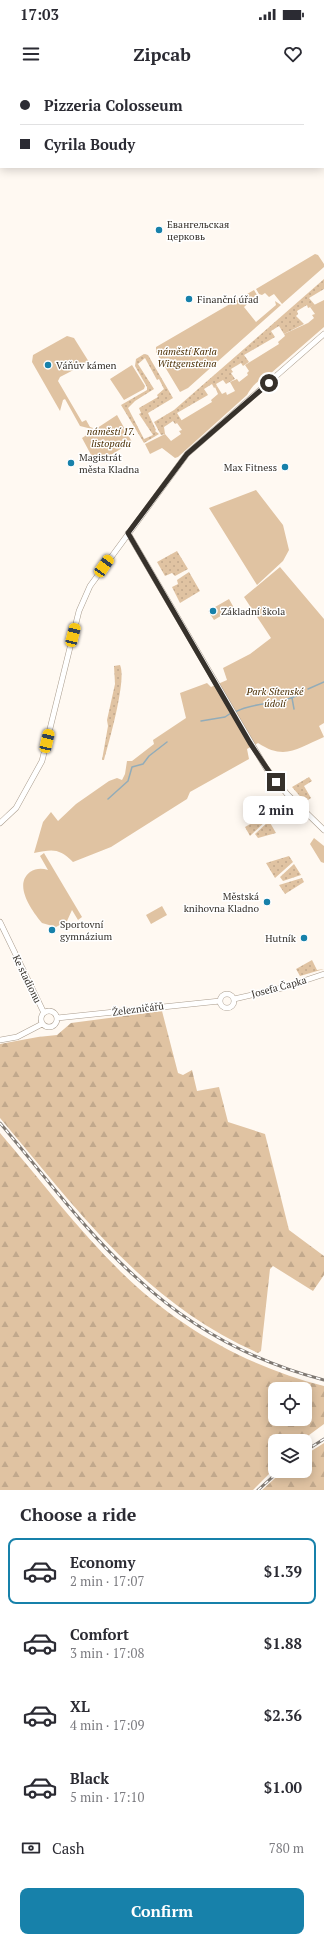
<!DOCTYPE html>
<html lang="en">
<head>
<meta charset="utf-8">
<style>
	body { margin:0; font-family:"PT Serif",serif; background:#f7f7f7; color:#2b2b33; height:100vh; display:flex; flex-direction:column; font-size:15px; white-space:nowrap }
	* { box-sizing:border-box; margin:0 }
	p { font-size:13px; color:#7c7c81 }
	.icon { flex:none; width:22px; height:22px; fill:none; stroke:currentColor; stroke-width:2; stroke-linecap:round; stroke-linejoin:round }
	.map { position:relative; height:1410px; overflow:hidden }
	.panel { display:flex; flex-direction:column; background:#fff; flex:1 }
	.panel>* { flex:none }
	.guide { position:absolute; left:0px; top:0px; width:324px; height:88px; box-shadow:0 2px 10px #0003; display:grid; align-content:center; height:88px; padding:0 20px; background:#fff }
	.controls { position:absolute; left:268px; top:1302px; display:grid; gap:8px }
	.controls a { display:grid; place-items:center; width:44px; height:44px; border-radius:8px; background:#fff; box-shadow:0 2px 10px #0003; font-size:20px }
	.end { position:absolute; width:18px; height:18px; margin:-9px; border:5px solid #36312b; background:#fff; box-shadow:0 0 0 2px #fff }
	.from { border-radius:50% }
	.bubble { position:absolute; height:28px; border-radius:8px; background:#fff; box-shadow:0 2px 10px #0003; font-size:13px; font-weight:600; line-height:28px; text-align:center }
	.car { position:absolute; width:12px; height:24px; margin:-12px -6px; border-radius:5px; box-shadow:0 0 3px 1px #0007; background:linear-gradient(#f5c518 24%,#345 0 40%,#f5c518 0 76%,#345 0 86%,#f5c518 0) }
	.guide b { display:flex; align-items:center; gap:14px; height:38px; font-size:15px }
	.guide b+b { border-top:1px solid #e1e1e2 }
	.guide i { width:10px; height:10px; background:#2b2b33 }
	ul { padding:0; list-style:none }
	li { display:flex; align-items:center; gap:12px; height:66px; margin:0 8px 6px; padding:0 12px; border:2px solid transparent; border-radius:8px }
	li div { flex:1 }
	li b { display:block; font-size:15px }
	li em { font-style:normal; font-weight:600 }
	li.selected { border-color:#1781aa }
	li>.icon { width:36px; height:36px; stroke-width:1.5 }
	h2 { padding:0 20px; font-size:18px; line-height:48px }
	.pay { display:flex; align-items:center; gap:10px; height:44px; padding:0 20px; font-size:15px }
	.pay p { margin-inline-start:auto }
	.button { display:flex; gap:8px; margin-top:auto; padding:8px 20px }
	.button a { flex:1; height:46px; border-radius:8px; background:#1781aa; color:#fff; font-size:16px; font-weight:600; line-height:46px; text-align:center }
	.status { display:flex; justify-content:space-between; align-items:center; height:28px; padding:0 20px; background:#fff; direction:ltr }
	.status svg { height:11px; fill:currentColor }
	header { display:flex; justify-content:space-between; align-items:center; height:52px; padding:0 20px; background:#fff; font-size:18px; font-weight:600 }
	.map>svg:first-child { display:block }
	.grass { fill:url(#grass-dots); fill-rule:evenodd }
	.forest { fill:url(#forest-firs); fill-rule:evenodd }
	.park { fill:#e0c3a2 }
	.lines { fill:none; stroke-linecap:round; stroke-linejoin:round }
	.stream { stroke:#92acb9; stroke-width:1.5 }
	.tertiary-casing { stroke:#aa9d8e; stroke-width:6 }
	.secondary-casing { stroke:#aa9d8e; stroke-width:7 }
	.tertiary { stroke:#fff; stroke-width:5 }
	.secondary { stroke:#fff; stroke-width:6 }
	.rail-casing { stroke:#7f7973; stroke-width:3 }
	.rail { stroke:#fff; stroke-width:1.5; stroke-dasharray:4.5; stroke-linecap:butt }
	.route { stroke:#36312b; stroke-width:5 }
	.poi-dot { fill:#1781aa; stroke:#fff; stroke-width:1.5 }
	.labels { text-anchor:middle; dominant-baseline:central; stroke-width:3; stroke-linejoin:round; paint-order:stroke }
	.poi-label { font-size:10px; fill:#36312b; stroke:#fff; text-anchor:start }
	.park-label { font-size:10px; font-style:italic; fill:#4b2e03; stroke:#fff }
	.street-label { font-size:10px; fill:#36312b; stroke:#fff }
</style>
</head>
<body>
<div class="status"><b>17:03</b><svg viewBox="0 0 49 12"><path d="M0 12V9h3v3zM5 12V6h3v6zM10 12V3h3v9zM15 12V0h3v12zM26 1h20v11H26zM47 4h2v5h-2z"/></svg></div>
<header><svg class="icon" aria-label="menu" viewBox="0 0 24 24"><path d="M4 6h16M4 12h16M4 18h16"/></svg>Zipcab<svg class="icon" aria-label="heart" viewBox="0 0 24 24"><path d="M12 20l-8-8c-3-5 5-10 8-4 3-6 11-1 8 4z"/></svg></header>
<div class="map">
<svg width="324" height="1410" viewBox="0 0 324 1410">
	<defs>
		<pattern id="grass-dots" width="8" height="8" patternUnits="userSpaceOnUse"><rect width="8" height="8" fill="#e0c3a2"/><path d="M2 2h.1M6 6h.1" fill="none" stroke="#c1a88c" stroke-width="1.8" stroke-linecap="round"/></pattern>
		<pattern id="forest-firs" width="22" height="20" patternUnits="userSpaceOnUse"><rect width="22" height="20" fill="#e0c3a2"/><path d="M5 1l3.5 6h-7zM16 11l3.5 6h-7z" fill="#c1a88c"/></pattern>
	</defs>
	<rect width="100%" height="100%" fill="#fff9f2"/>
	<!-- grass -->
	<path class="grass" d="M324 199V209L309 218 315 225 308 228 307 225 297 231 298 234 296 236 304 244 284 254 279 246 271 251 275 257 244 275 249 282 243 286 241 283 231 289 233 292 231 293 235 299 226 304 223 300 216 304 217 306 214 308 212 304 204 309 208 315 177 333 182 341 175 344 173 341 164 347 165 354 161 355 154 342 174 330Z
		M144 274 148 275 173 318 148 333 156 350 155 351 159 354 144 363 121 325 147 310V307L135 286 136 279ZM145 278 157 300 159 299 164 309 157 315 158 317 139 328 141 333 139 334 153 355 144 359 128 328 135 321 154 309 138 284Z
		M177 471 188 489 175 496 172 493 165 496 157 482Z
		M189 492 200 511 180 523 172 507 178 504 177 500Z
		M120 585C127 599 109 662 104 680H102L108 646 107 640 115 604 114 586Z
		M309 697 312 701 304 706 311 718 305 722 292 707Z
		M266 735 268 739 250 756 245 747Z
		M269 741 276 753 258 758 255 754Z
		M289 776 293 782 275 798 266 783Z
		M294 784 301 795 283 801 280 797Z
		M302 798 304 802 285 814 279 805Z
		M312 880 317 890 324 889 300 896 296 889Z"/>
	<!-- forest -->
	<path class="forest" d="M162 931 178 993 183 995 192 990 197 1011 219 1007 228 1042 265 1054 289 1150 324 1176V1195L313 1211 273 1186 270 1189 261 1271 258 1273C143 1222 79 1131 0 1038V964L38 957 57 955 71 943Z
		M0 1053C40 1099 77 1149 121 1192 177 1247 248 1287 324 1306V1344L301 1361H275V1388L253 1410H0ZM275 1309H305V1339H275Z
		M324 1363V1410H262L283 1391H305V1375Z"/>
	<!-- park -->
	<path class="park" d="M315 174 318 175 324 184V187L282 224 274 214 269 217 265 213 262 215 259 214 256 209Z
		M254 210 257 215 244 227 256 242 276 225 275 221 281 225 188 308 180 312 156 272V267Z
		M324 220V247L270 294C261 298 252 305 247 315L178 377 175 378 162 368 150 374 145 364 165 354 171 361 181 354 179 351 182 350 177 343 212 322 211 320 218 314 215 307 217 306 222 314 226 312 227 315 235 311 230 302 237 299 239 302 248 295 247 293 249 291 245 285 279 264 278 262 285 256 284 254 308 243 314 238 312 235 315 234 310 227Z
		M67 256 74 258 89 282 60 297 58 301 82 342 86 340 90 347 93 348 92 349 80 346 65 319 63 320 60 331 32 282 33 275Z
		M132 285 145 306 144 309 124 320 110 299Z
		M117 335 132 362 96 384 82 358Z
		M256 410 283 445 289 470 283 481 257 505 209 428Z
		M280 487 324 539V643L319 646 324 657C298 668 285 681 258 663L247 669 249 679 190 712 187 719 111 767 73 782C59 768 53 769 34 773L43 742 51 732 58 741 76 724 109 701 117 698 122 700 125 694 127 681H132L154 664 153 660 186 638 180 613 207 603 211 607 227 600 223 588 250 574 271 558 244 517Z
		M229 519 234 528 214 540 208 531Z
		M314 758 324 766V783L321 782 310 764Z
		M44 773 82 837 78 840 72 830 67 841 56 847 42 843C32 831 13 805 30 792 36 788 42 788 48 790L40 776Z
		M162 826 167 835 151 844 146 835Z"/>
	<g class="lines">
		<!-- stream -->
		<path class="stream" d="M308 609 324 602
			M292 618 294 629
			M235 632C255 621 277 626 298 615
			M201 641 225 637 231 633
			M108 719 128 701 132 687 143 684 149 676 167 662"/>
		<defs>
			<path id="tertiary" d="M128 453 266 688 287 714 324 750
				M0 743 16 728 42 681 79 531 90 506 187 374 324 254
				M0 842 44 933
				M220 921a7 7 0 1 1 14 0a7 7 0 1 1-14 0Z
				M234 919 282 908 324 894
				M41 939a8 8 0 1 1 16 0a8 8 0 1 1-16 0Z
				M57 938 220 921
				M0 960 17 957 42 944"/>
			<path id="secondary" d="M105 1 106 0
				M0 82H1"/>
		</defs>
		<!-- tertiary casing -->
		<use href="#tertiary" class="tertiary-casing"/>
		<!-- secondary casing -->
		<use href="#secondary" class="secondary-casing"/>
		<!-- tertiary -->
		<use href="#tertiary" class="tertiary"/>
		<!-- secondary -->
		<use href="#secondary" class="secondary"/>
		<defs>
			<path id="rail" d="M0 1043C44 1095 88 1155 139 1200 191 1248 255 1282 324 1300
				M305 1371 324 1359
				M258 1410 279 1391"/>
		</defs>
		<!-- rail casing -->
		<use href="#rail" class="rail-casing"/>
		<!-- rail -->
		<use href="#rail" class="rail"/>
	</g>
	<g class="lines">
		<!-- route -->
		<path class="route" d="M269 303 187 374 128 453 250 663 276 702"/>
	</g>
	<!-- markers -->
	<g class="poi-dot">
		<circle cx="159" cy="150" r="4"/>
		<circle cx="189" cy="219" r="4"/>
		<circle cx="48" cy="285" r="4"/>
		<circle cx="71" cy="383" r="4"/>
		<circle cx="285" cy="387" r="4"/>
		<circle cx="213" cy="531" r="4"/>
		<circle cx="267" cy="822" r="4"/>
		<circle cx="52" cy="850" r="4"/>
		<circle cx="304" cy="858" r="4"/>
	</g>
	<g class="labels">
		<!-- poi labels -->
		<g class="poi-label">
			<text x="167" y="144">Евангельская<tspan x="167" dy="12">церковь</tspan></text>
			<text x="197" y="219">Finanční úřad</text>
			<text x="56" y="285">Váňův kámen</text>
			<text x="79" y="377">Magistrát<tspan x="79" dy="12">města Kladna</tspan></text>
			<text x="277" y="387" text-anchor="end">Max Fitness</text>
			<text x="221" y="531">Základní škola</text>
			<text x="259" y="816" text-anchor="end">Městská<tspan x="259" dy="12">knihovna Kladno</tspan></text>
			<text x="60" y="844">Sportovní<tspan x="60" dy="12">gymnázium</tspan></text>
			<text x="296" y="858" text-anchor="end">Hutník</text>
		</g>
		<!-- park labels -->
		<g class="park-label">
			<text x="187" y="271">náměstí Karla<tspan x="187" dy="12">Wittgensteina</tspan></text>
			<text x="111" y="351">náměstí 17.<tspan x="111" dy="12">listopadu</tspan></text>
			<text x="275" y="611">Park Sítenské<tspan x="275" dy="12">údolí</tspan></text>
		</g>
		<!-- street labels -->
		<g class="street-label">
			<text transform="translate(27 899) rotate(64)">Ke stadionu</text>
			<text transform="translate(279 907) rotate(-15)">Josefa Čapka</text>
			<text transform="translate(138 929) rotate(-7)">Železničářů</text>
		</g>
	</g>
</svg>
<div class="controls">
<a><svg class="icon" aria-label="locate" viewBox="0 0 24 24"><circle cx="12" cy="12" r="6"/><path d="M12 2v4M12 18v4M2 12h4M18 12h4"/></svg></a>
<a><svg class="icon" aria-label="layers" viewBox="0 0 24 24"><path d="M12 4l9 5-9 5-9-5zM3 14l9 5 9-5"/></svg></a>
</div>
<i class="end from" style="left:269px;top:303px"></i>
<i class="end" style="left:276px;top:702px"></i>
<div class="bubble" style="left:243px;top:716px;width:66px">2 min</div>
<i class="car" style="left:104px;top:486px;rotate:35deg"></i>
<i class="car" style="left:73px;top:555px;rotate:14deg"></i>
<i class="car" style="left:47px;top:661px;rotate:13deg"></i>
<div class="guide">
<b><i class="from"></i>Pizzeria Colosseum</b>
<b><i></i>Cyrila Boudy</b>
</div>
</div>
<section class="panel">
<h2>Choose a ride</h2>
<ul>
<li class="selected"><svg class="icon" aria-label="car" viewBox="0 0 24 24"><path d="M5 17H2v-5l4-1 3-4h7l3 4 3 1v5h-3M9 17h6M6 11h13"/><circle cx="7" cy="17" r="2"/><circle cx="17" cy="17" r="2"/></svg><div><b>Economy</b><p>2 min · 17:07</p></div><em>$1.39</em></li>
<li><svg class="icon" aria-label="car" viewBox="0 0 24 24"><path d="M5 17H2v-5l4-1 3-4h7l3 4 3 1v5h-3M9 17h6M6 11h13"/><circle cx="7" cy="17" r="2"/><circle cx="17" cy="17" r="2"/></svg><div><b>Comfort</b><p>3 min · 17:08</p></div><em>$1.88</em></li>
<li><svg class="icon" aria-label="car" viewBox="0 0 24 24"><path d="M5 17H2v-5l4-1 3-4h7l3 4 3 1v5h-3M9 17h6M6 11h13"/><circle cx="7" cy="17" r="2"/><circle cx="17" cy="17" r="2"/></svg><div><b>XL</b><p>4 min · 17:09</p></div><em>$2.36</em></li>
<li><svg class="icon" aria-label="car" viewBox="0 0 24 24"><path d="M5 17H2v-5l4-1 3-4h7l3 4 3 1v5h-3M9 17h6M6 11h13"/><circle cx="7" cy="17" r="2"/><circle cx="17" cy="17" r="2"/></svg><div><b>Black</b><p>5 min · 17:10</p></div><em>$1.00</em></li>
</ul>
<div class="pay"><svg class="icon" aria-label="cash" viewBox="0 0 24 24"><path d="M3 7h18v10H3z"/><circle cx="12" cy="12" r="2"/></svg>Cash<p>780 m</p></div>
<div class="button"><a>Confirm</a></div>
</section>
</body>
</html>
